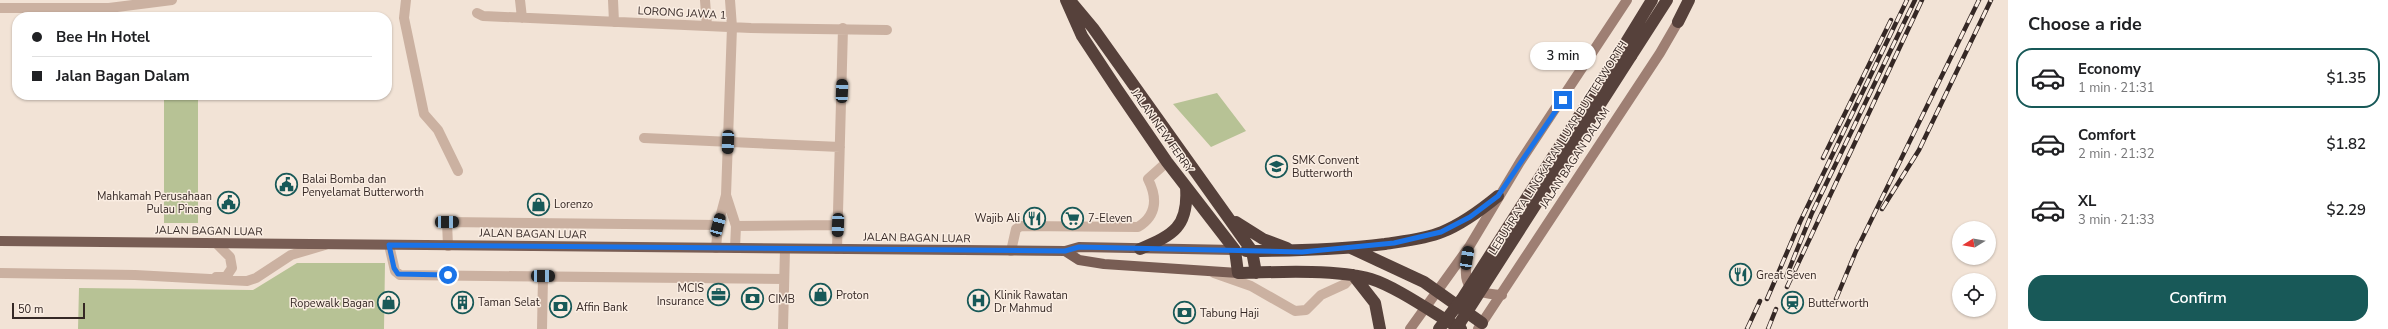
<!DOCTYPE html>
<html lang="en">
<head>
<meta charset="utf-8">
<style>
	body { margin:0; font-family:"Nunito Sans",sans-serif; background:#f2f2f2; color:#202124; height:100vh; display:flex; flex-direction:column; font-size:15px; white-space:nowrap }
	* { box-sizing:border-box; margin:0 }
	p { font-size:13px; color:#757577 }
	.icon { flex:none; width:22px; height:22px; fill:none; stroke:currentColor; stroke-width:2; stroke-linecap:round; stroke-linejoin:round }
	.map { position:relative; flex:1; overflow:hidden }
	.side { display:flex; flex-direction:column; background:#fff; width:380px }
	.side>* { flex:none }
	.banner { position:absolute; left:12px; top:12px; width:380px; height:88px; border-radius:16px; box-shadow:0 1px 3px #0004; display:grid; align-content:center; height:88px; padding:0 20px; background:#fff }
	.needle { width:26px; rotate:259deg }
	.controls { position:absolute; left:1952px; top:221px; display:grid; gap:8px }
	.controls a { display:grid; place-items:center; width:44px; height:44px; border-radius:50%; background:#fff; box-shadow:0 1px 3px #0004; font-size:20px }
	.scale { position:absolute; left:12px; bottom:10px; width:73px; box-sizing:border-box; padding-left:4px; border:2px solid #352825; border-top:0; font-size:11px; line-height:14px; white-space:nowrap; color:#352825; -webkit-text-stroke:3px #faede2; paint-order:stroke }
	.end { position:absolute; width:18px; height:18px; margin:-9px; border:5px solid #1a73e8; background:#fff; box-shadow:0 0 0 2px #fff }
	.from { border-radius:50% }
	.bubble { position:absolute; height:28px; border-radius:14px; background:#fff; box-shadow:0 1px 3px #0004; font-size:13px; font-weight:600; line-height:28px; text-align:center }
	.car { position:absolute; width:12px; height:24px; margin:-12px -6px; border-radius:5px; box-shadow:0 0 3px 1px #0007; background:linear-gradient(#222 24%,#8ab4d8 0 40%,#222 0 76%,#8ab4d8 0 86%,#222 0) }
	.banner b { display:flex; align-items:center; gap:14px; height:38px; font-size:15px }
	.banner b+b { border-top:1px solid #e0e0e0 }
	.banner i { width:10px; height:10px; background:#202124 }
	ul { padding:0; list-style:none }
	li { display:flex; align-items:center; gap:12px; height:60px; margin:0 8px 6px; padding:0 12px; border:2px solid transparent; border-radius:16px }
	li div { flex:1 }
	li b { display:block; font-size:15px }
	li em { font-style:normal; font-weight:600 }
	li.active { border-color:#185958 }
	li>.icon { width:36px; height:36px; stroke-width:1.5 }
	h2 { padding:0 20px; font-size:18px; line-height:48px }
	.button { display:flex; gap:8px; margin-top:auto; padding:8px 20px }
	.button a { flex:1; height:46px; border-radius:16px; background:#185958; color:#fff; font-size:16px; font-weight:600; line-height:46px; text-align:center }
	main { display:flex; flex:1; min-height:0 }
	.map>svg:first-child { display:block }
	.green { fill:#b7c295 }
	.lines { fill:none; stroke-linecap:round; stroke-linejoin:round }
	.street { stroke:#cbb1a1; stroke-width:10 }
	.secondary { stroke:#9e7f73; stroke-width:10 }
	.primary { stroke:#785d54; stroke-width:10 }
	.highway { stroke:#56413b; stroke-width:12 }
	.rail-casing { stroke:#352825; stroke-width:4.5 }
	.rail { stroke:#faede2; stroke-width:3; stroke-dasharray:9; stroke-linecap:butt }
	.highway-bridge { stroke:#56413b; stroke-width:12 }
	.route { stroke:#1a73e8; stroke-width:5 }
	.labels { text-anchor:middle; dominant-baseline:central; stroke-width:3; stroke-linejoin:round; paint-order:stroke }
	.street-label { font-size:11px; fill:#352825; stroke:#faede2 }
	.poi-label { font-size:11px; fill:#352825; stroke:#faede2; text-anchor:start }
</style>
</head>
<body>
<main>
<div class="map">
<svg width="2008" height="329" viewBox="0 0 2008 329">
	<rect width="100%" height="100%" fill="#f2e3d6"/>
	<!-- green -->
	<path class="green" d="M1217 93 1246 131 1211 147 1173 104Z
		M164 95H198V223H164Z
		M297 263H385L384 329H78L79 288 253 290Z"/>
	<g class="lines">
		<!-- street -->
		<path class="street" d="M406 0 404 18 424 114 438 130 458 171
			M520 0 522 18
			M613 0 614 22
			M705 0 707 26
			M0 8H109L172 0
			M477 13 483 16 751 28 887 30
			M644 138 840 147
			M726 195 736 226 735 248
			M736 226 838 225
			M389 245 395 271 400 275 784 279
			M448 246 447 222 718 225
			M716 248 718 225 726 195 732 27 730 0
			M837 249 843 28
			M1011 251 1016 229 1021 226 1138 227C1158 215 1157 197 1148 179L1167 162
			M0 273 135 275 247 281 256 278 291 255 325 245
			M1214 273 1251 286 1295 311 1306 310 1321 295 1345 284 1353 275
			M216 277H226L232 268 230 257 217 244
			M542 329 543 276
			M783 329 785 249"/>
		<!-- secondary -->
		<path class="secondary" d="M1468 251C1462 288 1467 292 1502 295
			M1410 329 1469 247 1520 162 1627 0
			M1478 329 1660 53 1682 15"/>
		<!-- primary -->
		<path class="primary" d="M0 241 1065 251 1079 247 1235 250
			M1065 251 1079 260 1104 264 1238 273"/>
		<!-- highway -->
		<path class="highway" d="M1066 0 1082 36 1117 89 1167 162 1235 250 1238 273C1274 272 1337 269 1371 279 1397 287 1436 315 1461 329
			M1072 3 1093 28 1252 251 1256 273
			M1678 22 1689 0
			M1622 49 1652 0
			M1631 56 1667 0
			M1236 222 1263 239 1287 248
			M1351 248 1424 282 1482 323
			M1140 249C1173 235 1189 227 1186 187
			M1246 251C1295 251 1336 250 1385 244 1404 241 1425 239 1442 232 1462 224 1481 210 1498 196
			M1353 275 1375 303 1380 329"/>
		<defs>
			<path id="rail" d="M1823 158 1891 20
				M1882 209 1919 150 1991 0
				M1786 277 1812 213 1915 0
				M1787 287 1922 0
				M1767 299 1800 222 1907 0
				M1836 299 1856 251 1979 0
				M1747 329 1760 301
				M1768 329 1776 309"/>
		</defs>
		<!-- rail casing -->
		<use href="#rail" class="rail-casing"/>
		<!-- rail -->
		<use href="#rail" class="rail"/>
		<!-- highway-bridge -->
		<path class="highway-bridge" d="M1439 329 1462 299 1622 49
			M1456 329 1631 56"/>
	</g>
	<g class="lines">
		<!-- route -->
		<path class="route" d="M448 275 398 274 394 268 389 245 1065 251 1079 247 1302 252 1394 243 1441 232 1470 217 1498 196 1563 100"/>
	</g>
	<!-- icons -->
	<defs>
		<symbol id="school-ring" viewBox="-11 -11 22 22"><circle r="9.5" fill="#faede2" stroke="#185958" stroke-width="1.5"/><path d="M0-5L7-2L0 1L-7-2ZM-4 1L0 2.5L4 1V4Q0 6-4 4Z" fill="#185958"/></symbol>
		<symbol id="civic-ring" viewBox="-11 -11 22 22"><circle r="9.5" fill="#faede2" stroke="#185958" stroke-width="1.5"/><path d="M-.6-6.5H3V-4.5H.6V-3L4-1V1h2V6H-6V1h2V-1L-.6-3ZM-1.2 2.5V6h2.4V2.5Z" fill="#185958"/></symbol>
		<symbol id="shop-ring" viewBox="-11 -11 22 22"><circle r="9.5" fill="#faede2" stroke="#185958" stroke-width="1.5"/><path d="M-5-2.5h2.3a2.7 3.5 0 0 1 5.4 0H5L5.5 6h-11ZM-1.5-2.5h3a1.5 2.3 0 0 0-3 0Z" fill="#185958"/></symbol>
		<symbol id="restaurant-ring" viewBox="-11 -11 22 22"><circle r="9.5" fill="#faede2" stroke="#185958" stroke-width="1.5"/><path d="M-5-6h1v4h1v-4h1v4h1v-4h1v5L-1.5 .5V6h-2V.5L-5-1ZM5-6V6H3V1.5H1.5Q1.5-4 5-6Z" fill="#185958"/></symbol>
		<symbol id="supermarket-ring" viewBox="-11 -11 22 22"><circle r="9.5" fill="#faede2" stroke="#185958" stroke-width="1.5"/><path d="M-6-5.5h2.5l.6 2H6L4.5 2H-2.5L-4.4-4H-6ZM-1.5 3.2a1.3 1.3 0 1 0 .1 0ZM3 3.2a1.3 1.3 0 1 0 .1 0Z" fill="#185958"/></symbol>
		<symbol id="office-ring" viewBox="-11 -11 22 22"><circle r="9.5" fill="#faede2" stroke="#185958" stroke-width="1.5"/><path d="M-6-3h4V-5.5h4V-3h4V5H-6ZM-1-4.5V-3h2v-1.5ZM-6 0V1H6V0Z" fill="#185958"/></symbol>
		<symbol id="bank-ring" viewBox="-11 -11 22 22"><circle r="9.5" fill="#faede2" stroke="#185958" stroke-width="1.5"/><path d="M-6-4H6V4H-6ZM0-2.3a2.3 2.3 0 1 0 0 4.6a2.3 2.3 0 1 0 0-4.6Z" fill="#185958"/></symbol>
		<symbol id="hospital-ring" viewBox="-11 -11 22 22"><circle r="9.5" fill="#faede2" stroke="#185958" stroke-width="1.5"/><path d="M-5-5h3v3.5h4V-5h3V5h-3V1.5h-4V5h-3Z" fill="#185958"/></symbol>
		<symbol id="building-ring" viewBox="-11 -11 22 22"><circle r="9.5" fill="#faede2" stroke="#185958" stroke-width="1.5"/><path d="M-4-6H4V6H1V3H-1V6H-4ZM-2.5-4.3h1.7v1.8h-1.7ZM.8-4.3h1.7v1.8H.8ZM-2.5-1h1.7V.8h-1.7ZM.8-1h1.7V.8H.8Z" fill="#185958"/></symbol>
		<symbol id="station-ring" viewBox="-11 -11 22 22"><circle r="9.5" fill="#faede2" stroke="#185958" stroke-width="1.5"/><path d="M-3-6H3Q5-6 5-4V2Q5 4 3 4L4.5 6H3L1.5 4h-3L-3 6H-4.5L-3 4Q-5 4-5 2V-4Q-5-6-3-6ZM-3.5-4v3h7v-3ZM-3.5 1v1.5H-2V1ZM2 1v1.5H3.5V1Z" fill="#185958"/></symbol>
	</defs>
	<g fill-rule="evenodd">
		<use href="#school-ring" x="1264" y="154" width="25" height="25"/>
		<use href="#civic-ring" x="274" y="172" width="25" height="25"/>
		<use href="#civic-ring" x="216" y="190" width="25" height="25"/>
		<use href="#shop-ring" x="526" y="192" width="25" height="25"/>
		<use href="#restaurant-ring" x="1022" y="206" width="25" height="25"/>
		<use href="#supermarket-ring" x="1060" y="206" width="25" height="25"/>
		<use href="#restaurant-ring" x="1728" y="262" width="25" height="25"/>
		<use href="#office-ring" x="706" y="282" width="25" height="25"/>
		<use href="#shop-ring" x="808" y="282" width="25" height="25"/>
		<use href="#bank-ring" x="740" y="286" width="25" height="25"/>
		<use href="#hospital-ring" x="966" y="288" width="25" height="25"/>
		<use href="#building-ring" x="450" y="290" width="25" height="25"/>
		<use href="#shop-ring" x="376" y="290" width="25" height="25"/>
		<use href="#station-ring" x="1780" y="290" width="25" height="25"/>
		<use href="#bank-ring" x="548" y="294" width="25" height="25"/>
		<use href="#bank-ring" x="1172" y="300" width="25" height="25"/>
	</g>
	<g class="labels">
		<!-- street labels -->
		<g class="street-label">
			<text transform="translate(682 13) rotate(3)">LORONG JAWA 1</text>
			<text transform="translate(1162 131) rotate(55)">JALAN NEW FERRY</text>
			<text transform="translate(1558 148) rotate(-58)">LEBUHRAYA LINGKARAN LUAR BUTTERWORTH</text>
			<text transform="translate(1575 158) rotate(-57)">JALAN BAGAN DALAM</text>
			<text transform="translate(209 231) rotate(1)">JALAN BAGAN LUAR</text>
			<text transform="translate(533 234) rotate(1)">JALAN BAGAN LUAR</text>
			<text transform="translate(917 238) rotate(1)">JALAN BAGAN LUAR</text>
		</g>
		<!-- poi labels -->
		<g class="poi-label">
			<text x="1292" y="160">SMK Convent<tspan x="1292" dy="13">Butterworth</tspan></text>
			<text x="302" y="179">Balai Bomba dan<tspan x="302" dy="13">Penyelamat Butterworth</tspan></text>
			<text x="212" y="196" text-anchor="end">Mahkamah Perusahaan<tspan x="212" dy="13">Pulau Pinang</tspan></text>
			<text x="554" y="204">Lorenzo</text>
			<text x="1020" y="218" text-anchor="end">Wajib Ali</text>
			<text x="1088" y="218">7-Eleven</text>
			<text x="1756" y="275">Great Seven</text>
			<text x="704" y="288" text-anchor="end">MCIS<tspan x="704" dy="13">Insurance</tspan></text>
			<text x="836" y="295">Proton</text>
			<text x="994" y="295">Klinik Rawatan<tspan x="994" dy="13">Dr Mahmud</tspan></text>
			<text x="768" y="299">CIMB</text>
			<text x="478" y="302">Taman Selat</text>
			<text x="374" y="303" text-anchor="end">Ropewalk Bagan</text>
			<text x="1808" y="303">Butterworth</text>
			<text x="576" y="307">Affin Bank</text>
			<text x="1200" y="313">Tabung Haji</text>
		</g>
	</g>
</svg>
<div class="controls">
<a><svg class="needle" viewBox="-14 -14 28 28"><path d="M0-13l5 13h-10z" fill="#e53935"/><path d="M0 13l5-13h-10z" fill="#757577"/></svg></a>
<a><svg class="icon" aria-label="locate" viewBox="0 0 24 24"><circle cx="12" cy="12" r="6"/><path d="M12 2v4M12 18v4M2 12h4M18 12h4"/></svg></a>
</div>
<div class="scale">50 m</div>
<i class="end from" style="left:448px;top:275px"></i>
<i class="end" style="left:1563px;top:100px"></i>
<div class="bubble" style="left:1530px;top:42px;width:66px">3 min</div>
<i class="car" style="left:842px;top:91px;rotate:2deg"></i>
<i class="car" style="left:728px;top:142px;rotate:182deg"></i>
<i class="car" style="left:447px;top:222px;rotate:90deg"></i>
<i class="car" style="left:718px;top:225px;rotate:15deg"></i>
<i class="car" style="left:838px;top:225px;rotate:182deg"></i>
<i class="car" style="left:1467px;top:258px;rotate:9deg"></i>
<i class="car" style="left:543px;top:276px;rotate:91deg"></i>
<div class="banner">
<b><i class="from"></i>Bee Hn Hotel</b>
<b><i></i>Jalan Bagan Dalam</b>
</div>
</div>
<section class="side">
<h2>Choose a ride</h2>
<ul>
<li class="active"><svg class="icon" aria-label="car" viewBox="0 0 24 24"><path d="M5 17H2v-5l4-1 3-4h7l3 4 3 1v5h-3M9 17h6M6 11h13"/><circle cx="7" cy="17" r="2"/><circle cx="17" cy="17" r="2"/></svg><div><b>Economy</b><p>1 min · 21:31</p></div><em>$1.35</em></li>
<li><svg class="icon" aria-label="car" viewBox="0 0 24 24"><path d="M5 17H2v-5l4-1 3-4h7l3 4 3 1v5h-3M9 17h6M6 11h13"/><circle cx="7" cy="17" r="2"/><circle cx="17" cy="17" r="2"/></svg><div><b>Comfort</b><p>2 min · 21:32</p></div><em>$1.82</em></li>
<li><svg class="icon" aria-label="car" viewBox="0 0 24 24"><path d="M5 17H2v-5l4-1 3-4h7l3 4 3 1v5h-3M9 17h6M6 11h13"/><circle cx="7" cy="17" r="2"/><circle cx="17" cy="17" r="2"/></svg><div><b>XL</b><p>3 min · 21:33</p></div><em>$2.29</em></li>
</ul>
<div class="button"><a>Confirm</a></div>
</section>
</main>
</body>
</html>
